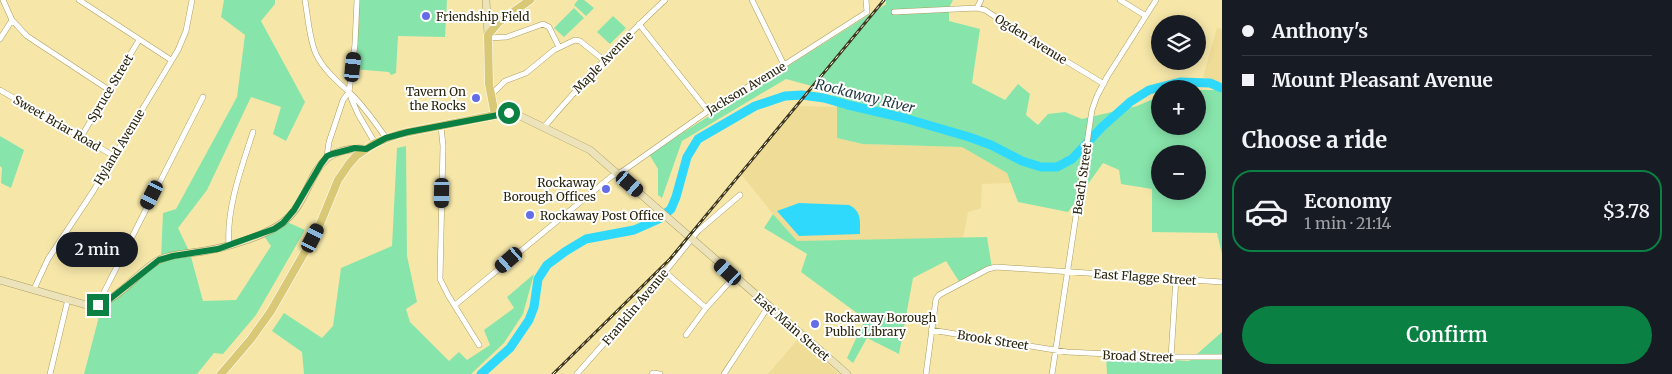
<!DOCTYPE html>
<html lang="en">
<head>
<meta charset="utf-8">
<style>
	body { margin:0; font-family:Merriweather,serif; background:#20242c; color:#f1f3f6; height:100vh; display:flex; flex-direction:column; font-size:19px; white-space:nowrap }
	* { box-sizing:border-box; margin:0 }
	p { font-size:16px; color:#9ea1a6 }
	.icon { flex:none; width:28px; height:28px; fill:none; stroke:currentColor; stroke-width:2; stroke-linecap:round; stroke-linejoin:round }
	.map { position:relative; flex:1; overflow:hidden }
	.details { display:flex; flex-direction:column; background:#171b24; width:450px }
	.details>* { flex:none }
	.hud { display:grid; align-content:center; height:110px; padding:0 20px; background:#171b24 }
	.fabs { position:absolute; left:1151px; top:15px; display:grid; gap:10px }
	.fabs a { display:grid; place-items:center; width:55px; height:55px; border-radius:50%; background:#171b24; box-shadow:0 2px 12px #0003; font-size:25px }
	.end { position:absolute; width:22px; height:22px; margin:-11px; border:6px solid #0b8043; background:#fff; box-shadow:0 0 0 2px #fff }
	.from { border-radius:50% }
	.bubble { position:absolute; height:35px; border-radius:18px; background:#171b24; box-shadow:0 2px 12px #0003; font-size:16px; font-weight:600; line-height:35px; text-align:center }
	.car { position:absolute; width:15px; height:30px; margin:-15px -8px; border-radius:6px; box-shadow:0 0 4px 1px #0007; background:linear-gradient(#222 24%,#8ab4d8 0 40%,#222 0 76%,#8ab4d8 0 86%,#222 0) }
	.hud b { display:flex; align-items:center; gap:18px; height:48px; font-size:19px }
	.hud b+b { border-top:1px solid #363941 }
	.hud i { width:12px; height:12px; background:#f1f3f6 }
	ul { padding:0; list-style:none }
	li { display:flex; align-items:center; gap:15px; height:82px; margin:0 10px 8px; padding:0 10px; border:2px solid transparent; border-radius:20px }
	li div { flex:1 }
	li b { display:block; font-size:19px }
	li em { font-style:normal; font-weight:600 }
	li.selected { border-color:#0b8043 }
	li>.icon { width:45px; height:45px; stroke-width:1.5 }
	h2 { padding:0 20px; font-size:22px; line-height:60px }
	.button { display:flex; gap:10px; margin-top:auto; padding:10px 20px }
	.button a { flex:1; height:58px; border-radius:30px; background:#0b8043; color:#fff; font-size:20px; font-weight:600; line-height:58px; text-align:center }
	main { display:flex; flex:1; min-height:0 }
	.map>svg:first-child { display:block }
	.built { fill:#eedc97 }
	.green { fill:#87e5ab; fill-rule:evenodd }
	.water { fill:#2fd9fc }
	.lines { fill:none; stroke-linecap:round; stroke-linejoin:round }
	.river { stroke:#2fd9fc; stroke-width:9 }
	.street-casing { stroke:#ac9d62; stroke-width:6 }
	.secondary-casing { stroke:#ac9d62; stroke-width:8 }
	.primary-casing { stroke:#fff; stroke-width:9 }
	.street { stroke:#fff; stroke-width:5 }
	.secondary { stroke:#ece3ba; stroke-width:7 }
	.primary { stroke:#d9c876; stroke-width:8 }
	.rail-casing { stroke:#3f381c; stroke-width:3 }
	.rail { stroke:#fff; stroke-width:1; stroke-dasharray:4; stroke-linecap:butt }
	.route { stroke:#0b8043; stroke-width:6 }
	.poi-dot { fill:#636ee6; stroke:#fff; stroke-width:2 }
	.labels { text-anchor:middle; dominant-baseline:central; stroke-width:4; stroke-linejoin:round; paint-order:stroke }
	.poi-label { font-size:12px; fill:#2a240c; stroke:#fff; text-anchor:start }
	.street-label { font-size:12px; fill:#2a240c; stroke:#fff }
	.water-label { font-size:14px; font-style:italic; fill:#1d363d; stroke:#fff }
</style>
</head>
<body>
<main>
<div class="map">
<svg width="1222" height="374" viewBox="0 0 1222 374">
	<rect width="100%" height="100%" fill="#f6e7a9"/>
	<!-- built -->
	<path class="built" d="M1217 28 1222 29V86L1203 77Z
		M795 106 837 107V138L863 144 962 147 1007 173 1011 183 982 184 981 208 968 212 963 238 797 241 773 214 740 173Z
		M798 339 839 374H768Z"/>
	<!-- green -->
	<path class="green" d="M224 0H275V4L261 21 305 102 286 141 273 134 281 107 251 97 207 190 178 228 190 253 203 301 236 300 271 246 264 236 287 222 305 230 256 315 223 354 214 353 197 374H84L102 305 161 259 163 213 176 209 237 97 245 35 221 17Z
		M360 0H447L445 37 398 36 396 73 391 75 389 72 353 69Z
		M578 0H584L594 8 586 16 574 5Z
		M886 0H953L949 8V21L980 29 972 83 1005 100 1018 84 1030 94 1026 115 1038 125 1048 114 1065 112 1082 119 1137 106 1160 96V126H1198V90H1220L1222 94V254L1217 233 1152 232V189L1121 184 1119 170 1103 163 1068 212 1018 202 1007 173 962 147 863 144 837 138V107L830 91 786 79 682 141 662 198 658 195V169L649 154 886 4ZM1160 154H1198V191H1160Z
		M574 8 584 18 564 37 554 28Z
		M613 16 626 28 610 44 597 32Z
		M0 136 24 150 11 188 1 183 2 168 0 166Z
		M406 146 407 256 417 302 406 309 410 322 449 361 459 352 467 360 490 345 484 330 514 308 507 297 534 274 523 314 504 343 471 374H304L302 352 272 331 284 313 322 338 333 326 341 268 392 246 397 148Z
		M773 214 797 241 987 237 992 268 960 283 946 261 913 278 899 354 867 338 853 363 847 358 865 319 801 272 807 254 764 228Z
		M1222 332V374H1107L1106 356 1189 361Z"/>
	<!-- water -->
	<path class="water" d="M799 203 849 205C862 211 860 222 860 234L799 236 777 211Z"/>
	<g class="lines">
		<!-- river -->
		<path class="river" d="M481 374 510 348 529 320 534 307 538 279 547 265 566 251 586 239 634 230 659 219 671 209 676 197 687 157 698 139 755 106 785 96 802 95 824 98 848 105 904 118 969 137 991 145 1022 161 1041 167H1057L1072 159 1102 127 1130 102 1149 90 1180 82 1210 83 1222 88"/>
		<defs>
			<path id="street" d="M3 0 12 20 27 36 109 90
				M79 0 171 60
				M305 0C308 17 309 38 316 54 323 69 337 81 349 92 363 105 375 122 386 138
				M752 0 784 65
				M1120 0 1146 16
				M977 8 981 0
				M894 12 977 8 985 10 1023 35 1104 84
				M639 24 708 111
				M488 38 507 37 543 24 549 27 559 47
				M0 39 12 20
				M0 90 114 156
				M491 95 505 81 526 73 554 50 575 40 580 41 605 61
				M351 98 358 114 375 143
				M441 126 443 146 440 279 448 295 479 345
				M544 127C582 83 622 40 665 0
				M81 137 139 40
				M327 156 329 142 343 100 349 92 355 44 357 0
				M229 245C226 209 242 166 253 132
				M665 272 706 308 686 335
				M34 289 48 259 92 193 178 50 186 31 192 0
				M98 304 203 97
				M455 305 612 176 623 171 708 111 784 65 867 12 866 0
				M706 308 734 277
				M931 330 1067 352 1171 357H1222
				M1171 357 1176 278
				M50 374 68 299
				M577 374 644 298 698 231 740 195
				M652 374 653 373 660 374
				M724 374 768 307
				M926 374 936 299 939 295 988 269 996 267 1222 282
				M1052 374 1092 110 1097 96 1107 77 1156 0"/>
			<path id="secondary" d="M486 0 488 35
				M495 115 509 113 518 115 590 150 847 374
				M0 280 83 304C113 311 135 272 159 260 172 253 189 254 204 251 224 248 265 236 282 223 318 196 305 144 366 149"/>
			<path id="primary" d="M221 374 251 339 271 311 318 229 338 180 349 164 356 156 375 143 399 134 495 115 489 84 488 35 499 22 530 0"/>
		</defs>
		<!-- street casing -->
		<use href="#street" class="street-casing"/>
		<!-- secondary casing -->
		<use href="#secondary" class="secondary-casing"/>
		<!-- primary casing -->
		<use href="#primary" class="primary-casing"/>
		<!-- street -->
		<use href="#street" class="street"/>
		<!-- secondary -->
		<use href="#secondary" class="secondary"/>
		<!-- primary -->
		<use href="#primary" class="primary"/>
		<defs>
			<path id="rail" d="M553 374 670 259 884 0"/>
		</defs>
		<!-- rail casing -->
		<use href="#rail" class="rail-casing"/>
		<!-- rail -->
		<use href="#rail" class="rail"/>
	</g>
	<g class="lines">
		<!-- route -->
		<path class="route" d="M98 305 110 299 159 260 173 256 218 249 274 229 283 223 294 210 321 164 327 156 332 154 355 148 366 149 386 138 408 132 509 113"/>
	</g>
	<!-- markers -->
	<g class="poi-dot">
		<circle cx="426" cy="16" r="5"/>
		<circle cx="476" cy="98" r="5"/>
		<circle cx="606" cy="189" r="5"/>
		<circle cx="530" cy="215" r="5"/>
		<circle cx="815" cy="324" r="5"/>
	</g>
	<g class="labels">
		<!-- poi labels -->
		<g class="poi-label">
			<text x="436" y="16">Friendship Field</text>
			<text x="466" y="91" text-anchor="end">Tavern On<tspan x="466" dy="14">the Rocks</tspan></text>
			<text x="596" y="182" text-anchor="end">Rockaway<tspan x="596" dy="14">Borough Offices</tspan></text>
			<text x="540" y="215">Rockaway Post Office</text>
			<text x="825" y="317">Rockaway Borough<tspan x="825" dy="14">Public Library</tspan></text>
		</g>
		<!-- street labels -->
		<g class="street-label">
			<text transform="translate(1031 39) rotate(32)">Ogden Avenue</text>
			<text transform="translate(603 62) rotate(-46)">Maple Avenue</text>
			<text transform="translate(110 88) rotate(-59)">Spruce Street</text>
			<text transform="translate(746 88) rotate(-31)">Jackson Avenue</text>
			<text transform="translate(57 123) rotate(30)">Sweet Briar Road</text>
			<text transform="translate(119 147) rotate(-59)">Hyland Avenue</text>
			<text transform="translate(1082 179) rotate(-82)">Beach Street</text>
			<text transform="translate(1145 277) rotate(4)">East Flagge Street</text>
			<text transform="translate(635 307) rotate(-50)">Franklin Avenue</text>
			<text transform="translate(792 327) rotate(41)">East Main Street</text>
			<text transform="translate(993 340) rotate(9)">Brook Street</text>
			<text transform="translate(1138 356) rotate(2)">Broad Street</text>
		</g>
		<!-- water labels -->
		<g class="water-label">
			<text transform="translate(865 96) rotate(14)">Rockaway River</text>
		</g>
	</g>
</svg>
<div class="fabs">
<a><svg class="icon" aria-label="layers" viewBox="0 0 24 24"><path d="M12 4l9 5-9 5-9-5zM3 14l9 5 9-5"/></svg></a>
<a>+</a>
<a>−</a>
</div>
<i class="end from" style="left:509px;top:113px"></i>
<i class="end" style="left:98px;top:305px"></i>
<div class="bubble" style="left:56px;top:232px;width:82px">2 min</div>
<i class="car" style="left:353px;top:67px;rotate:6deg"></i>
<i class="car" style="left:630px;top:184px;rotate:131deg"></i>
<i class="car" style="left:442px;top:193px;rotate:181deg"></i>
<i class="car" style="left:152px;top:195px;rotate:207deg"></i>
<i class="car" style="left:313px;top:238px;rotate:27deg"></i>
<i class="car" style="left:509px;top:260px;rotate:229deg"></i>
<i class="car" style="left:728px;top:272px;rotate:312deg"></i>
</div>
<section class="details">
<div class="hud">
<b><i class="from"></i>Anthony's</b>
<b><i></i>Mount Pleasant Avenue</b>
</div>
<h2>Choose a ride</h2>
<ul>
<li class="selected"><svg class="icon" aria-label="car" viewBox="0 0 24 24"><path d="M5 17H2v-5l4-1 3-4h7l3 4 3 1v5h-3M9 17h6M6 11h13"/><circle cx="7" cy="17" r="2"/><circle cx="17" cy="17" r="2"/></svg><div><b>Economy</b><p>1 min · 21:14</p></div><em>$3.78</em></li>
</ul>
<div class="button"><a>Confirm</a></div>
</section>
</main>
</body>
</html>
